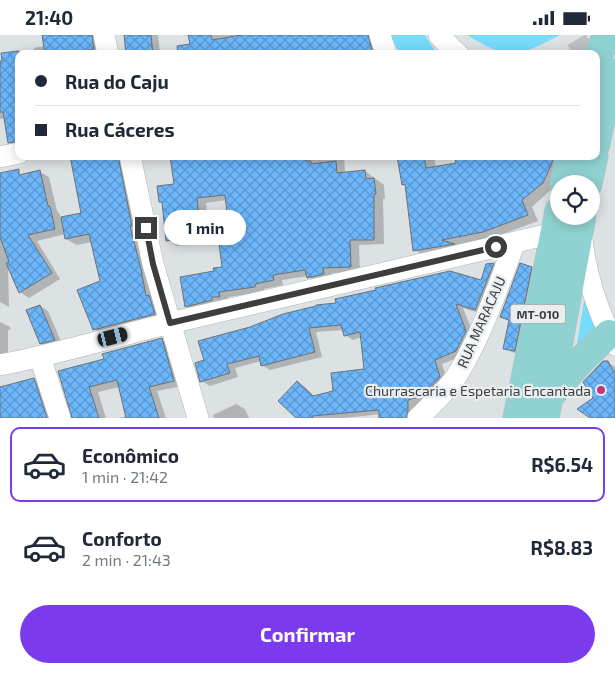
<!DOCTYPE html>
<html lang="pt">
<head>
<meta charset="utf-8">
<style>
	body { margin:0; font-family:"Exo 2",sans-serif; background:#f2f2f3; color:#1f2937; height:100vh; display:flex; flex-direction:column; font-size:19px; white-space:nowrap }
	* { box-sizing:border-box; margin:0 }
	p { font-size:16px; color:#747a83 }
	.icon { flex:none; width:28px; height:28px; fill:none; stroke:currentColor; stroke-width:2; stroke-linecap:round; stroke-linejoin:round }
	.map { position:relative; height:383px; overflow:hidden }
	.panel { display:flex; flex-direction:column; background:#fff; flex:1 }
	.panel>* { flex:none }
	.hud { position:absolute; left:15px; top:15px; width:585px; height:110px; border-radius:10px; box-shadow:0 2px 12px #0003; display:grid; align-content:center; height:110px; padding:0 20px; background:#fff }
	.fabs { position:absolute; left:550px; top:140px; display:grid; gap:10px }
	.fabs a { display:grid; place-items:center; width:50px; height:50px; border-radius:50%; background:#fff; box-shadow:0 2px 12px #0003; font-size:25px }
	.end { position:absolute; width:22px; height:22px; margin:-11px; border:6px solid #3b3d3e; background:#fff; box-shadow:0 0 0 2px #fff }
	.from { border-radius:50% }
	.bubble { position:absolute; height:35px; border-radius:18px; background:#fff; box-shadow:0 2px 12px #0003; font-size:16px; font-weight:700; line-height:35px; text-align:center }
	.car { position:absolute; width:15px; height:30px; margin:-15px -8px; border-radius:6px; box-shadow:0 0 4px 1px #0007; background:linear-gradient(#222 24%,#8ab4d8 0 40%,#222 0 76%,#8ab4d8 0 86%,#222 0) }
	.hud b { display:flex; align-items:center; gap:18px; height:48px; font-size:19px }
	.hud b+b { border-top:1px solid #e0e1e3 }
	.hud i { width:12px; height:12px; background:#1f2937 }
	ul { padding:9px 0 0; list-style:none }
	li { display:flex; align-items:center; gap:15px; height:75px; margin:0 10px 8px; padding:0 10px; border:2px solid transparent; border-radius:10px }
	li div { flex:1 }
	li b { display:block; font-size:19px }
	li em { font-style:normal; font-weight:700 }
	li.on { border-color:#7c3aed }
	li>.icon { width:45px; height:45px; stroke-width:1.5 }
	.action { display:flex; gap:10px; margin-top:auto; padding:10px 20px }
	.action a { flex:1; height:58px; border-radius:30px; background:#7c3aed; color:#fff; font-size:20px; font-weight:700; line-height:58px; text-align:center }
	.status { display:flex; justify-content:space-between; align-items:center; height:35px; padding:0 25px; background:#fff; direction:ltr }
	.status svg { height:14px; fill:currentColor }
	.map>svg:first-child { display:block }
	.grass { fill:#77dbfc }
	.shadow { fill:#0003 }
	.building { fill:url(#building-cross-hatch); stroke:#6e7174 }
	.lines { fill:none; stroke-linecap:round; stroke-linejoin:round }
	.minor-tunnel { stroke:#bcc0c2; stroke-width:21; stroke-dasharray:21 11; stroke-linecap:butt }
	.minor-casing { stroke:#afb4b5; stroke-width:22 }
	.major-casing { stroke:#bcbdbd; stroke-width:29 }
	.minor { stroke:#fff; stroke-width:21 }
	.major { stroke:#90d2d2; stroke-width:28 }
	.route { stroke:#3b3d3e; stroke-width:6 }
	.poi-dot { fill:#bd3a80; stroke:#e9eef0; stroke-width:2 }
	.labels { text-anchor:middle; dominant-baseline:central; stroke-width:4.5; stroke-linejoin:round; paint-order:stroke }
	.shield { fill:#e9eef0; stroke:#6f7273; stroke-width:1 }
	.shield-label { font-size:12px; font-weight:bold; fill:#3b3d3e }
	.street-label { font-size:14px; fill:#3b3d3e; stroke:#e9eef0 }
	.poi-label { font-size:14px; fill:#3b3d3e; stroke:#e9eef0; text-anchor:end }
</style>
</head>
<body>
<div class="status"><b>21:40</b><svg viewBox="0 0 49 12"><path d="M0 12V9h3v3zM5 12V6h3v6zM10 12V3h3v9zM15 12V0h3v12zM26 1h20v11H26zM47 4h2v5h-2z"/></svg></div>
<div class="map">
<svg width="615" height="383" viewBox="0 0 615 383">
	<defs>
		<pattern id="building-cross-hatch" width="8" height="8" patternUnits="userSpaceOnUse" patternTransform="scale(1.25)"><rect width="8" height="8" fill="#6cb7fc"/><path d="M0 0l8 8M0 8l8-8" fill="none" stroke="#5a96cd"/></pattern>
	</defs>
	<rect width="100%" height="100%" fill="#dce1e3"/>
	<!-- grass -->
	<path class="grass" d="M390 0H425L437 19H400Z
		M467 0H560C517 22 510 26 467 0Z
		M584 266 587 269 596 294 576 315Z"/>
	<!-- shadow -->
	<path class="shadow" d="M43 0H104V19H19V112L9 107 5 83 0 84V27H3V19L34 16V13L45 11Z
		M125 0H158L160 18 192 15 190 0H377L379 19H128Z
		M71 121H128L165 285 104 301 94 294 102 246 92 207 77 210 66 204 65 199 37 206 60 244 29 263 20 257 8 230 9 272 0 267V139L11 143 40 137 49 142 57 176 59 178 61 183 82 179Z
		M181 121H344L345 139 365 136 384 150 385 164H383L384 209 359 210 360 237 332 238 333 244 317 248 308 241 282 245 283 250 264 254V257L228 262 229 266 196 276 186 271 215 237 224 233 230 200 227 165 206 168 210 207 177 211 168 205 163 168 160 167 175 150Z
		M398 121H434L436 133 458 129 455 121H567L555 151 532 172 538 186 494 202 455 210 463 215 425 221 415 215 406 151 403 149Z
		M494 229 501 234 484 279 463 273 474 301 465 320 442 329 448 347 431 366 416 370V376L404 377V383H381V379L345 383H298L297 348 305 352 315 362 335 357 366 335 362 302 353 305 345 300 344 295 316 297 322 322 270 335 262 330 261 326 235 333 238 342 210 351 202 346 205 326 200 307 482 246Z
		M531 233 539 237 522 320 512 317 504 313 510 286 501 282Z
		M40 271 48 276 62 309 49 312 41 308Z
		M0 287 10 292 11 294 8 295V322L0 325Z
		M161 304 171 310 183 351 157 356 166 383H119L127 381 120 352 98 357 106 383H73L60 337 106 325Z
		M607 327 615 332V383H592L594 363Z
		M34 344 43 350 54 383H0V353Z
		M236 369 245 374 249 383H214L213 380Z"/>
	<!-- building -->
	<path class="building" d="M42 0H92L94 14 65 19H45Z
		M124 0H151L153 19H126Z
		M188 0H211L212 5 241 0H368L373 19H178L177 11 190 9Z
		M19 16V106L8 108 3 77H0V26H2L1 18Z
		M70 121H118L132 191H130L141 234 146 261 149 260 155 279 93 295 77 255 100 246 89 199 65 204 61 182 81 178Z
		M170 121H306V126H311V129L336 126 337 138 365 135 366 144 374 143 376 159H374V205H350L351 232 323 233 324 239 307 243 305 235 273 240 274 245 255 249V252L219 257 220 262H212V265L185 272 180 242 214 236 213 233 222 232 218 200 229 199 225 160 197 163 201 202 166 206 162 167H159L157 151 174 149Z
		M397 121H424L426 133 456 128 454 121H554L552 128 543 148 522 165 528 180 483 197 442 205 455 209 413 216 405 149 402 150Z
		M19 134V140L40 135 48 171H50L55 194 28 200 52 238 19 258 6 228 9 227 0 202V138Z
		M494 228 475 275 456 269 466 296 456 316 435 325 440 342 422 361 408 365V376L406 383H379V375L312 381 313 383H296L278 366 297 346 313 361 333 356 331 338 364 334 360 297 344 301 341 290 309 293 315 317 261 331 259 321 227 329 230 338 200 347 195 328 204 325 198 306 250 292 283 279 316 271V270L336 268 335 264 376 255 375 253 428 241 450 236 481 245 486 229Z
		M520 228 532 232 515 316 503 314 509 285 500 282Z
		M40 270 55 305 40 309 26 275Z
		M162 303 174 346 149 352 159 383H126L117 345 89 352 99 383H72L58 336 104 324 102 319Z
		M603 326H608L615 339V383H590L577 374 593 363 583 347Z
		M34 343 47 383H0V352Z"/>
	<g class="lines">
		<!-- minor-tunnel -->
		<path class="minor-tunnel" d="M573 19 605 0"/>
		<defs>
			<path id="minor" d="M104 0 108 19
				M380 0 386 19
				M439 0 453 15 458 19
				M130 121 153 229 198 383
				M0 122 19 118
				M582 204C586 241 598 277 615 310
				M40 322 60 383
				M0 330C57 319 113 302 170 288 298 258 426 229 554 198
				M418 383C432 369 448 355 459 337 483 297 498 251 515 207"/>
			<path id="major" d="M596 28 606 0
				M596 109 601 84 615 38
				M564 149 570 121
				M588 149 594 121
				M550 361 583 323 609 299
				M517 383 559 176
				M545 383 582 181"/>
		</defs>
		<!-- minor casing -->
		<use href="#minor" class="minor-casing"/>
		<!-- major casing -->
		<use href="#major" class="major-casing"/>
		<!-- minor -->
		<use href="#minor" class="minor"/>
		<!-- major -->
		<use href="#major" class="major"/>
	</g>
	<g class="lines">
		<!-- route -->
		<path class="route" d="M146 193 153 229 170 288 496 212"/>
	</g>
	<!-- markers -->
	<circle class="poi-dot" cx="601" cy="355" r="5"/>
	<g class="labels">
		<!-- shield labels -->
		<rect class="shield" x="510.5" y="269.5" width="55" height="19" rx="4"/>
		<g class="shield-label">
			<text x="538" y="279">MT-010</text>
		</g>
		<!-- street labels -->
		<g class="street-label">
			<text transform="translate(481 287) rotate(-66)">RUA MARACAJU</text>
		</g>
		<!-- poi labels -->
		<g class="poi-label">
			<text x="591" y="355">Churrascaria e Espetaria Encantada</text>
		</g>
	</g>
</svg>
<div class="fabs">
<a><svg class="icon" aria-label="locate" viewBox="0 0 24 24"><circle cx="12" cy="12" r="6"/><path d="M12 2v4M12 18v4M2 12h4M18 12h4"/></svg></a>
</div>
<i class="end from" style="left:496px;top:212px"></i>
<i class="end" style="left:146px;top:193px"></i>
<div class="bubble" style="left:164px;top:175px;width:82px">1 min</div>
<i class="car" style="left:113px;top:302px;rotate:76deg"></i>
<div class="hud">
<b><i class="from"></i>Rua do Caju</b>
<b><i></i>Rua Cáceres</b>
</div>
</div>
<section class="panel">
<ul>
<li class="on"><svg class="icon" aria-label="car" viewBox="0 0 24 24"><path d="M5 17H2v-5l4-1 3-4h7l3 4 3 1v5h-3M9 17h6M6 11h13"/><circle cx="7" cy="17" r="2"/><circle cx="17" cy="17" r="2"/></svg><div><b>Econômico</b><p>1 min · 21:42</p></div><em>R$6.54</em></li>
<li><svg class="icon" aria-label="car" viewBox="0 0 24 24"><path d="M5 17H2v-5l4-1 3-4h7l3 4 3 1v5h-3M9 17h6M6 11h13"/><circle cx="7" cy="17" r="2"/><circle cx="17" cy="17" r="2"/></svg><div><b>Conforto</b><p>2 min · 21:43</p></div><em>R$8.83</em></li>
</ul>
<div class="action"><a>Confirmar</a></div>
</section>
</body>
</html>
